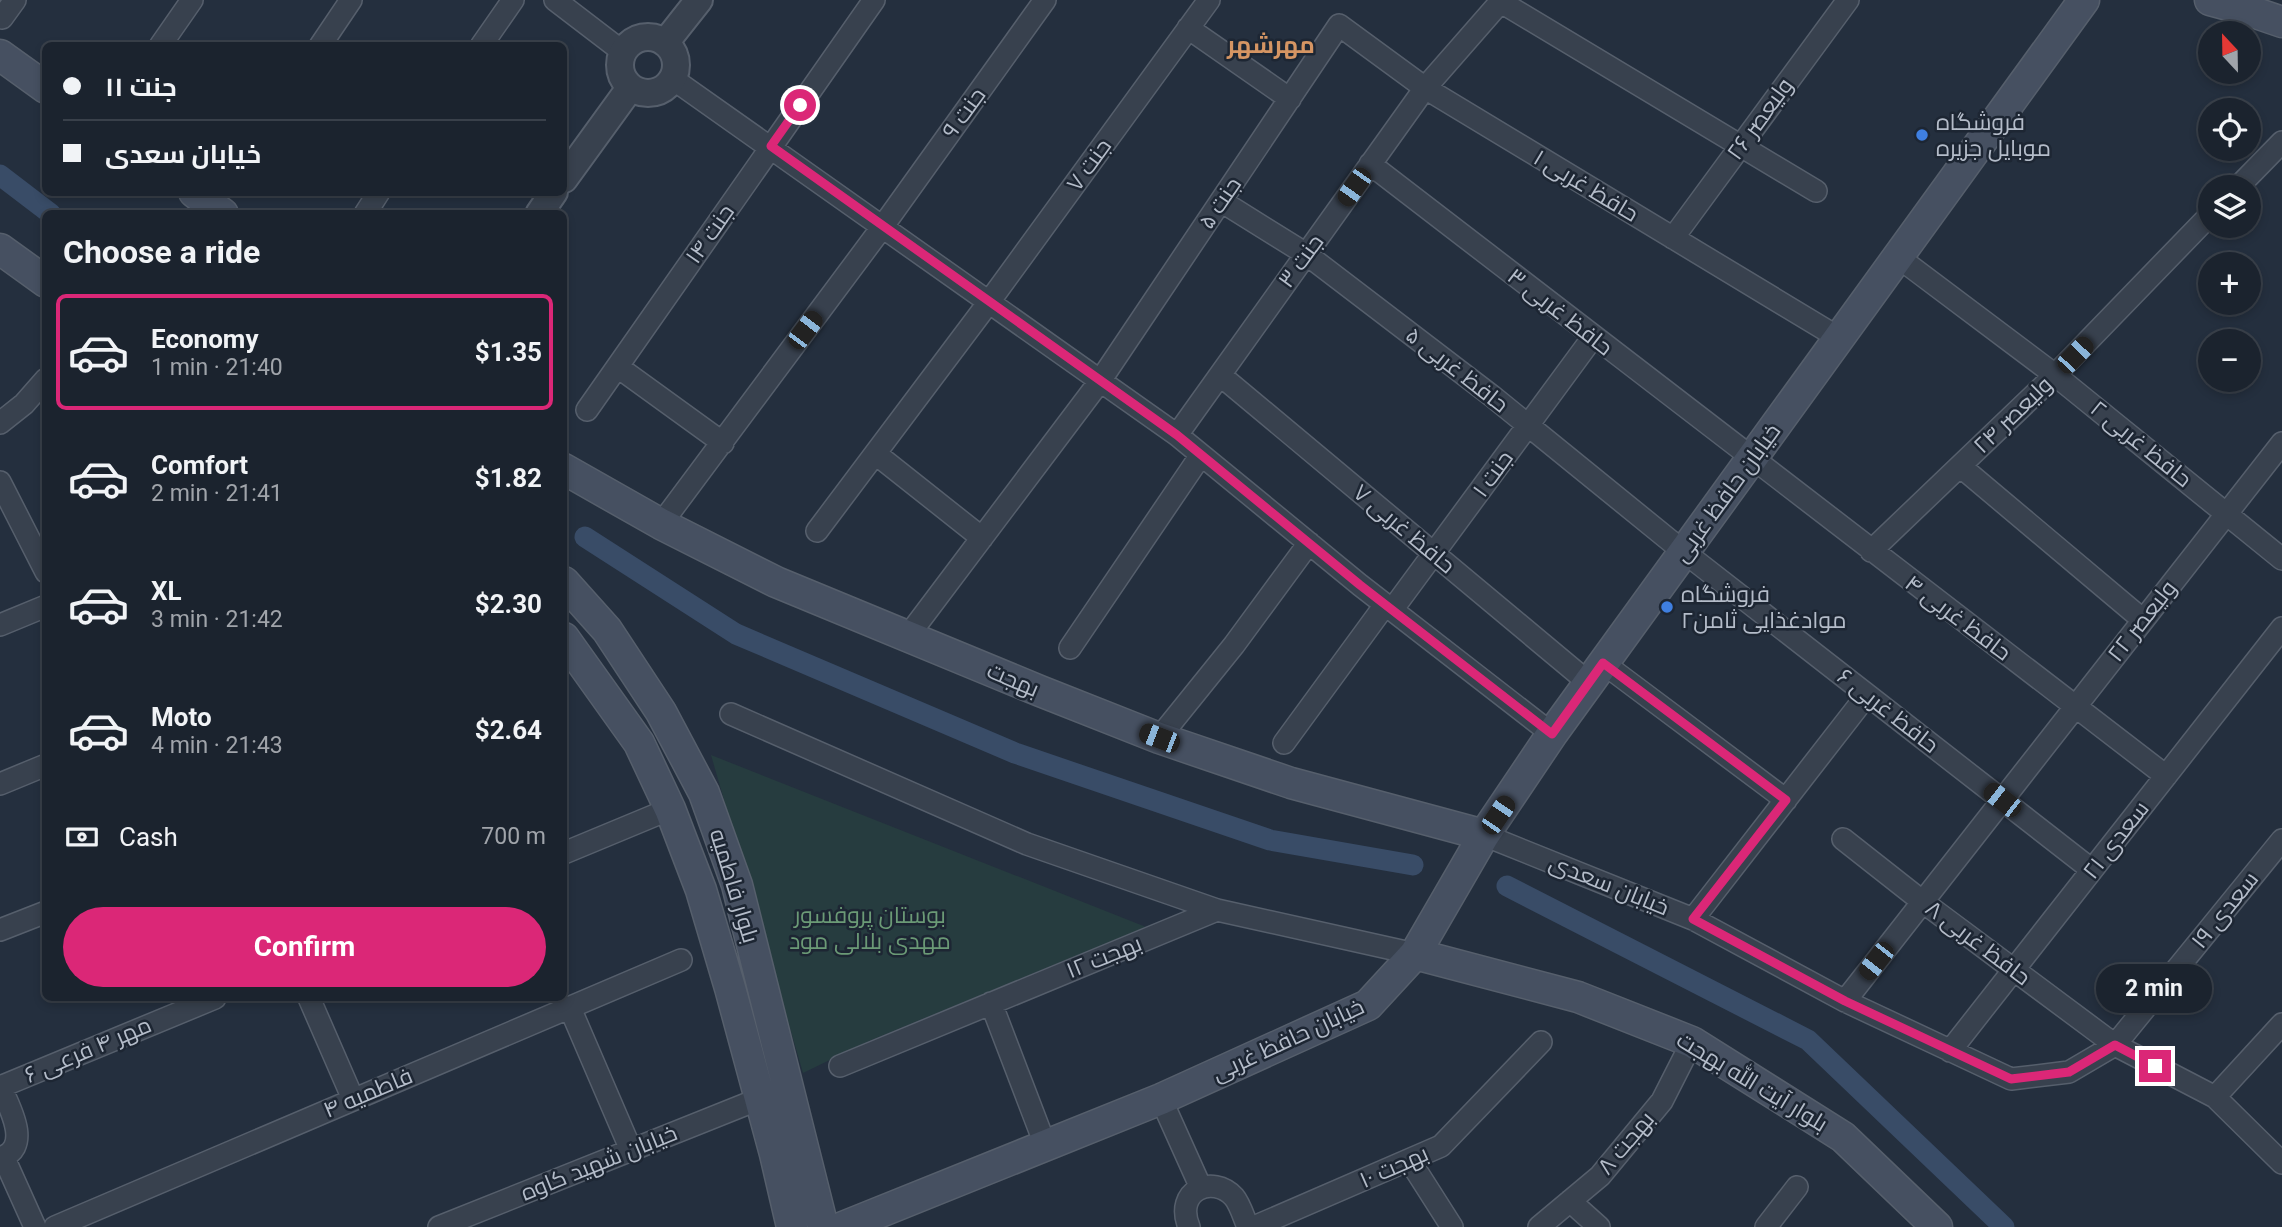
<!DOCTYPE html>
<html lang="en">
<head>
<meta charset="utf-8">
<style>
	body { margin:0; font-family:Roboto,Cairo,sans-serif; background:#242b36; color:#f1f3f6; height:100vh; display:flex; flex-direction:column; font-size:26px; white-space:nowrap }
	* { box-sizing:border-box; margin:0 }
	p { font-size:23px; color:#a0a4aa }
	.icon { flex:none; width:38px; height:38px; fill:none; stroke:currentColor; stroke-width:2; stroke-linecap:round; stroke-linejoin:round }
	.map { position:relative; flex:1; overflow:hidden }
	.details { position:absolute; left:42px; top:210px; width:525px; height:791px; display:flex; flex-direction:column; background:#1b232e; border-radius:10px; box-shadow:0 4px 10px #0003,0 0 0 2px #39404a }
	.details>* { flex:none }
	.banner { position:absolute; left:42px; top:42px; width:525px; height:154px; border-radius:10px; box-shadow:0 4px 10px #0003,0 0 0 2px #39404a; display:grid; align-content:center; height:154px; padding:0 21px; background:#1b232e }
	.needle { width:46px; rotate:338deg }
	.tools { position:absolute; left:2198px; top:21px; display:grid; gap:14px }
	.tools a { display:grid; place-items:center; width:63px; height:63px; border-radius:50%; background:#1b232e; box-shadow:0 4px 10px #0003,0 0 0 2px #39404a; font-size:35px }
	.end { position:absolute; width:32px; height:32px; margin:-16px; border:9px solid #db2777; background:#fff; box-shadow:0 0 0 4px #fff }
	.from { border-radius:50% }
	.bubble { position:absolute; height:49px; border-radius:24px; background:#1b232e; box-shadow:0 4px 10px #0003,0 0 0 2px #39404a; font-size:23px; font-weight:700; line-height:49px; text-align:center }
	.car { position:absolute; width:21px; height:42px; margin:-21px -10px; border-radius:9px; box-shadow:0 0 5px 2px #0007; background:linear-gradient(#222 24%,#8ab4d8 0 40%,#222 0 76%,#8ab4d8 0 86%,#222 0) }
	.banner b { display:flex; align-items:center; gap:24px; height:66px; font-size:26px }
	.banner b+b { border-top:2px solid #39404a }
	.banner i { width:18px; height:18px; background:#f1f3f6 }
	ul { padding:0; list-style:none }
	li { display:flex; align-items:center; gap:21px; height:116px; margin:0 14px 10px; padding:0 7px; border:4px solid transparent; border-radius:10px }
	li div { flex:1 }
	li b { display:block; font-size:26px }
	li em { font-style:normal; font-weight:700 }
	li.on { border-color:#db2777 }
	li>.icon { width:63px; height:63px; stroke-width:1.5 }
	h2 { padding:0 21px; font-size:32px; line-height:84px }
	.pay { display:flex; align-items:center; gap:18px; height:77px; padding:0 21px; font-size:26px }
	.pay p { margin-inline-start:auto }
	.button { display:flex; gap:14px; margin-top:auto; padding:14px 21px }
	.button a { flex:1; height:80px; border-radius:42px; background:#db2777; color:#fff; font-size:28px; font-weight:700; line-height:80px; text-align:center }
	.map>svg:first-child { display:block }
	.green { fill:#263c3f }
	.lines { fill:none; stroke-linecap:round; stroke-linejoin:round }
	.canal { stroke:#394c67; stroke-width:21 }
	.minor-casing { stroke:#565f6c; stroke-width:24 }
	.tertiary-casing { stroke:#565f6c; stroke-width:30 }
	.secondary-casing { stroke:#565f6c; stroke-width:33 }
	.minor { stroke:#38414e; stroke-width:21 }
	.tertiary { stroke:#38414e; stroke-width:26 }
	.secondary { stroke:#465061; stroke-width:30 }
	.route { stroke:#db2777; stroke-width:9 }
	.shop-dot { fill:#3f7fe0; stroke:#1d2633; stroke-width:2.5 }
	.labels { text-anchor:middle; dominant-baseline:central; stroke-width:5; stroke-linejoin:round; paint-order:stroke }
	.street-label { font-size:23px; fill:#b4bcc9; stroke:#1d2633 }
	.poi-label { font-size:23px; fill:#b4bcc9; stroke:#1d2633; text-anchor:start }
	.park-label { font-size:23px; fill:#6b9a76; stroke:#1d2633 }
	.neighbourhood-label { font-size:24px; font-weight:bold; fill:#d59563; stroke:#1d2633 }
</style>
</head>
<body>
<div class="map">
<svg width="2282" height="1227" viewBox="0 0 2282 1227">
	<rect width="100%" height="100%" fill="#242f3e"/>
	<!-- green -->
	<path class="green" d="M711 755 1146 927 869 1041 803 1073Z"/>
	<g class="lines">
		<!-- canal -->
		<path class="canal" d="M0 175 51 214
			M585 537 736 634 1015 753 1270 840 1413 865
			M1507 886 1808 1040 2004 1227"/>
		<defs>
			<path id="minor" d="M555 0 623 52
				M1501 2 1816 191
				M2 18 15 0
				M1188 28 1290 99
				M160 46 192 0
				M320 46 351 0
				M481 46 513 0
				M673 79 1177 435 1360 585 1552 734
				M1370 164 2166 776
				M2238 187 2282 142
				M1221 201 1306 254 1492 396 1684 552 2092 870
				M365 214 379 192
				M1673 238 1848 0
				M1898 257 2055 375 2282 559
				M618 367 723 443
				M1220 375 1589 683
				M587 410 874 0
				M0 423 24 404 46 379
				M1177 435 1425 88 1502 0
				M876 454 982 538
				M1960 466 2143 620
				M0 482 46 572
				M661 524 883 226 1045 0
				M817 531 989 302 1209 0
				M1871 551 2055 375 2210 215
				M1392 610 1593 337
				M0 625 46 606
				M908 636 1100 381 1339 25 1425 88 1839 338
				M1070 648 1201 455
				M1603 663 1786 800
				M731 714 1027 844 1217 910 1415 954
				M1159 738 1234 645 1309 543
				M1284 743 1385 605
				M0 784 46 765
				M1484 835 1693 919 1845 1001 2011 1079 2069 1072 2115 1045 2215 1097 2282 1163
				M1843 839 1923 902 2115 1045 2282 840
				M564 853 670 809
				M1693 919 1867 695
				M0 930 46 912
				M309 998 353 1099
				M1845 1001 2282 443
				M991 1003 1046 1147
				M570 1008 631 1150
				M1950 1051 2282 628
				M840 1066 1217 910
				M0 1086C9 1106 33 1148 0 1158
				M0 1087 215 998
				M2215 1097 2282 1024
				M1161 1099 1201 1188
				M4 1158 35 1227
				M1410 1161 1452 1227
				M1570 1201 1599 1227
				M55 1227 681 960
				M439 1227 759 1099
				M1189 1227C1174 1190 1213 1174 1234 1197 1240 1204 1244 1218 1248 1227
				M1254 1227 1441 1146 1541 1042
				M1539 1227 1600 1176 1662 1101 1692 1042
				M1766 1227 1797 1187"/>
			<path id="tertiary" d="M620 65a28 28 0 1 1 56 0a28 28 0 1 1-56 0Z
				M665 43 699 0
				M564 179 630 88
				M539 214 554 192"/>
			<path id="secondary" d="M2210 0 2247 10 2282 22
				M0 55 46 88
				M194 192 223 214
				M0 249 46 282
				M564 469 661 524 776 582 1040 691 1159 738 1291 783 1484 835
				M564 582 607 630 661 712 704 793 737 885 823 1227
				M564 638 639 743 670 809 701 890 730 988 775 1154 792 1227
				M1415 954 1578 997 1692 1042 1843 1137 1937 1227
				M843 1227 1161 1099 1368 1005 1415 954 1484 835 1552 734 2084 0"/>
		</defs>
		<!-- minor casing -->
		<use href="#minor" class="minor-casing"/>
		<!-- tertiary casing -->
		<use href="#tertiary" class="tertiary-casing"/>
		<!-- secondary casing -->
		<use href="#secondary" class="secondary-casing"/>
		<!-- minor -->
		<use href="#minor" class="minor"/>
		<!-- tertiary -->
		<use href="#tertiary" class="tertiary"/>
		<!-- secondary -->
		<use href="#secondary" class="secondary"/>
	</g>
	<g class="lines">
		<!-- route -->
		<path class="route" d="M800 105 771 146 1177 435 1360 585 1552 734 1603 663 1786 800 1693 919 1845 1001 2011 1079 2069 1072 2115 1045 2155 1066"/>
	</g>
	<!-- markers -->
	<g class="shop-dot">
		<circle cx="1922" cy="135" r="7"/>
		<circle cx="1667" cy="607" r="7"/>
	</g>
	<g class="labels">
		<!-- street labels -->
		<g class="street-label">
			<text transform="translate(964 113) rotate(-54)">جنت ۹</text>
			<text transform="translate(1760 119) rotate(-54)">ولیعصر ۲۶</text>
			<text transform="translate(1089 165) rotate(-54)">جنت ۷</text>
			<text transform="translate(1586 186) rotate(31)">حافظ غربی ۱</text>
			<text transform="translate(1220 203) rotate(-56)">جنت ۵</text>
			<text transform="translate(710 234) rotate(-55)">جنت ۱۴</text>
			<text transform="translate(1301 261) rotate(-54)">جنت ۳</text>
			<text transform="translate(1560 312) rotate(38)">حافظ غربی ۳</text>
			<text transform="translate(1457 370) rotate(38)">حافظ غربی ۵</text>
			<text transform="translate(2013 415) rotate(-44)">ولیعصر ۲۴</text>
			<text transform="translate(2141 444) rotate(39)">حافظ غربی ۲</text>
			<text transform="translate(1493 474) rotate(-54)">جنت ۱</text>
			<text transform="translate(1727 493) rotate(-54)">خیابان حافظ غربی</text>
			<text transform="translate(1404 529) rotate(40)">حافظ غربی ۷</text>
			<text transform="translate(1958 618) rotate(37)">حافظ غربی ۴</text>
			<text transform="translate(2142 621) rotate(-52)">ولیعصر ۲۲</text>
			<text transform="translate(1013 680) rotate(23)">بهجت</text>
			<text transform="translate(1888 711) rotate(38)">حافظ غربی ۶</text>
			<text transform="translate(2116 840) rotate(-52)">سعدی ۲۱</text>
			<text transform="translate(1609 885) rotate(22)">خیابان سعدی</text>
			<text transform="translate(734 886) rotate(73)">بلوار فاطمیه</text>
			<text transform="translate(2225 910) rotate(-51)">سعدی ۱۹</text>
			<text transform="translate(1978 943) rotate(37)">حافظ غربی ۸</text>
			<text transform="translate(1104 957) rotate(-22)">بهجت ۱۲</text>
			<text transform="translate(1288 1040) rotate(-25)">خیابان حافظ غربی</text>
			<text transform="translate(88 1050) rotate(-23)">مهر ۴ فرعی ۶</text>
			<text transform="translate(1752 1082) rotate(31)">بلوار آیت الله بهجت</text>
			<text transform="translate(368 1093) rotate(-23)">فاطمیه ۴</text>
			<text transform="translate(1626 1143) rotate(-50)">بهجت ۸</text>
			<text transform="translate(599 1163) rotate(-22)">خیابان شهید کاوه</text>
			<text transform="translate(1394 1167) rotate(-24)">بهجت ۱۰</text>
		</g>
		<!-- poi labels -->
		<g class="poi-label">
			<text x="1936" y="122">فروشگاه<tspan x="1936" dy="26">موبایل جزیره</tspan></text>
			<text x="1681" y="594">فروشگاه<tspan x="1681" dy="26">موادغذایی ثامن۲</tspan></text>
		</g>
		<!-- park labels -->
		<g class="park-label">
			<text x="870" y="915">بوستان پروفسور<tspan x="870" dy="26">مهدی بلالی مود</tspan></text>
		</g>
		<!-- neighbourhood labels -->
		<g class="neighbourhood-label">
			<text x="1271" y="45">مهرشهر</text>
		</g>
	</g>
</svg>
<div class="tools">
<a><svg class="needle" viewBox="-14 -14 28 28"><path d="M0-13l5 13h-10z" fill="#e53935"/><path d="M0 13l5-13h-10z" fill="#a0a4aa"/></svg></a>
<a><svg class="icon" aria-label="locate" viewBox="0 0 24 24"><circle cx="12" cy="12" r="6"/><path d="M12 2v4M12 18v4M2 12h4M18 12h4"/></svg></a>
<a><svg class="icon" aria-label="layers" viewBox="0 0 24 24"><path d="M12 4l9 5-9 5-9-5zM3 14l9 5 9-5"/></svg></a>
<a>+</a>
<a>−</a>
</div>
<i class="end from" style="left:800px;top:105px"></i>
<i class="end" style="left:2155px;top:1066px"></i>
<div class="bubble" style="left:2096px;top:964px;width:116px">2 min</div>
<i class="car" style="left:1354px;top:187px;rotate:215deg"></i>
<i class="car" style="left:805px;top:330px;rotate:37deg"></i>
<i class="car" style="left:2075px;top:355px;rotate:44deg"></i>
<i class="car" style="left:1159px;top:738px;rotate:291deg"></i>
<i class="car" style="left:2002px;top:800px;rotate:308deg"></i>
<i class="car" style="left:1498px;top:815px;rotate:34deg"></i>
<i class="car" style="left:1876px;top:961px;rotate:218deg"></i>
<div class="banner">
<b><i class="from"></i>جنت ۱۱</b>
<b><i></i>خیابان سعدی</b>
</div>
<section class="details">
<h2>Choose a ride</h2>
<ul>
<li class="on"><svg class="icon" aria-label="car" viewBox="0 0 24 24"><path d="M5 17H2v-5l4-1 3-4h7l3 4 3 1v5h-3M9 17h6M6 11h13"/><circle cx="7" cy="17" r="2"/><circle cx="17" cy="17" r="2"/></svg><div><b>Economy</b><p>1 min · 21:40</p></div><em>$1.35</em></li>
<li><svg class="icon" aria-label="car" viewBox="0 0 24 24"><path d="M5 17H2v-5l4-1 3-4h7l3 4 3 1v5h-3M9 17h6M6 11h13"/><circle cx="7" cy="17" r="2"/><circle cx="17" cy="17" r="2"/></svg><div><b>Comfort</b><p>2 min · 21:41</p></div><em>$1.82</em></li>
<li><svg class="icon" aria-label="car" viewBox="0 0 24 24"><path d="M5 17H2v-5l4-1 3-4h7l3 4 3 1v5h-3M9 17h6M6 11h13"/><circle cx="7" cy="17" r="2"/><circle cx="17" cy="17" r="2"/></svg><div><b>XL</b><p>3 min · 21:42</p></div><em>$2.30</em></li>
<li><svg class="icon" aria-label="car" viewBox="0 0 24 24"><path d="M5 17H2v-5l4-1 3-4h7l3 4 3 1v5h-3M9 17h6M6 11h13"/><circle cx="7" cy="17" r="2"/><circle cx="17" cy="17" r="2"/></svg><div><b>Moto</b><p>4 min · 21:43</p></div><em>$2.64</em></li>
</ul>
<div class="pay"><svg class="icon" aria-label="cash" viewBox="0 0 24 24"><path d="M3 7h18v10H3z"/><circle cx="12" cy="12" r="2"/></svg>Cash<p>700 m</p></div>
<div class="button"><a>Confirm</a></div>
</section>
</div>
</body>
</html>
